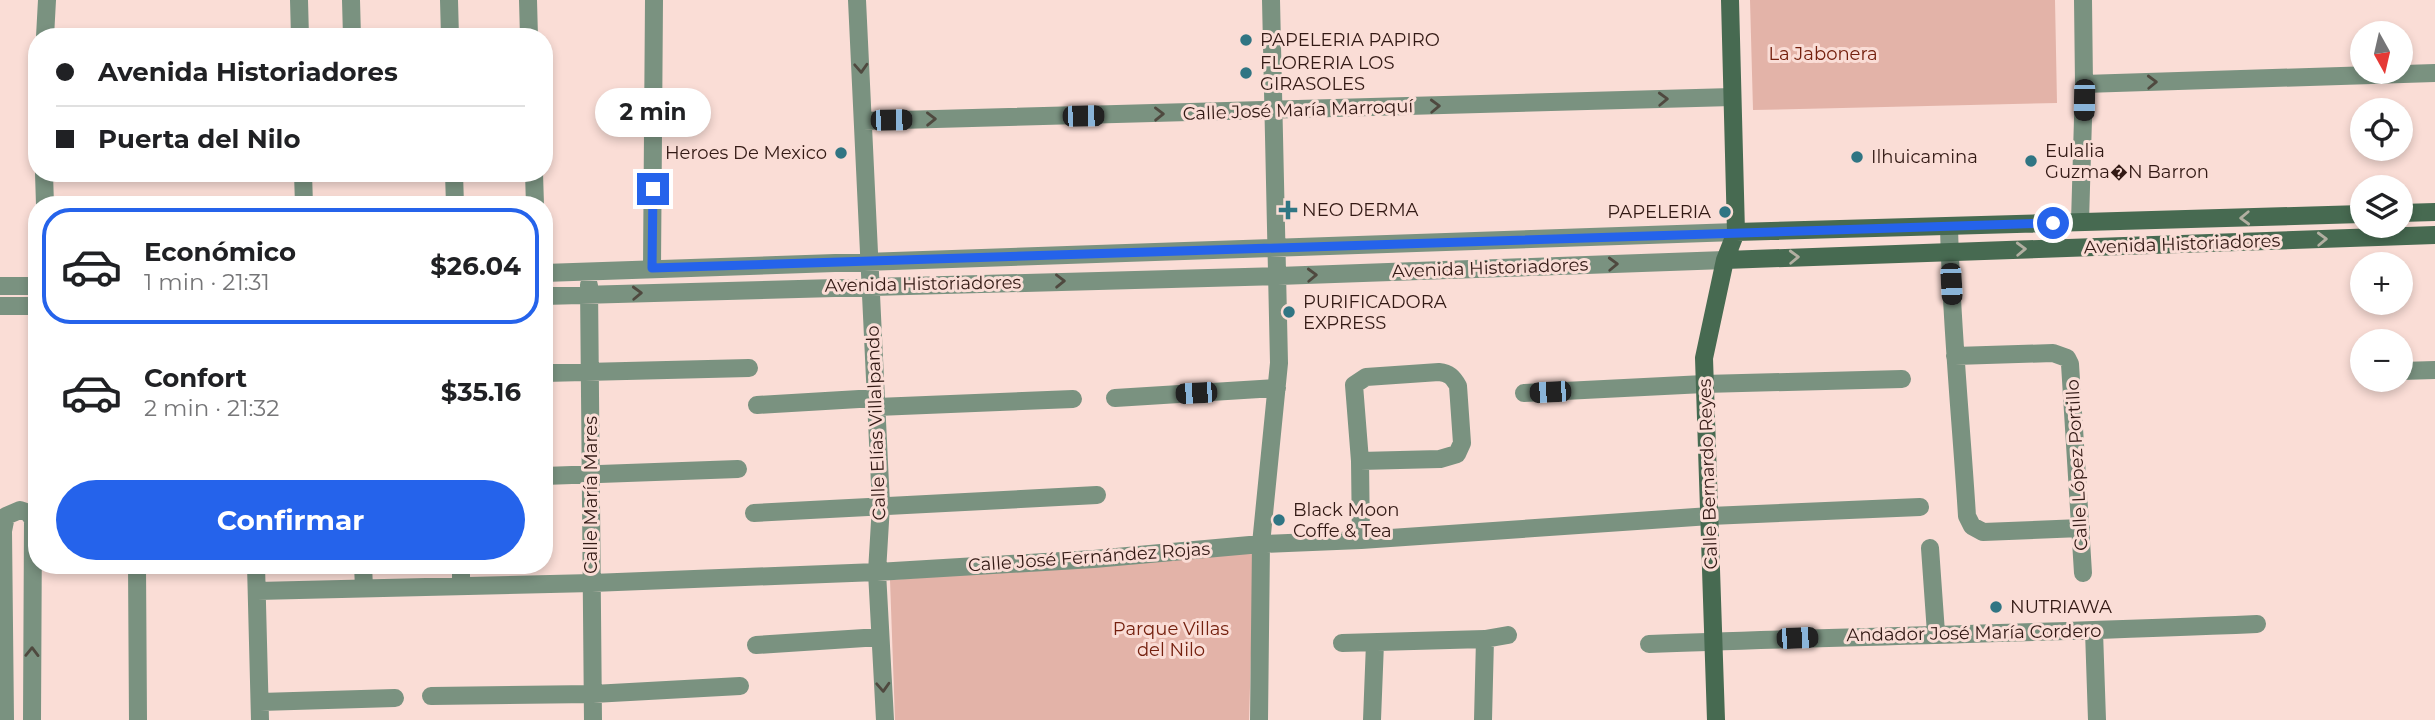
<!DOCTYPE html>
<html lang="es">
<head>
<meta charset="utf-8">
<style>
	body { margin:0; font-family:Montserrat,sans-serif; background:#f2f2f2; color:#202124; height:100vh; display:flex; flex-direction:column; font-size:26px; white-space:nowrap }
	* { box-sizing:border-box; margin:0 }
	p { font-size:23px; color:#757577 }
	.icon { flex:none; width:38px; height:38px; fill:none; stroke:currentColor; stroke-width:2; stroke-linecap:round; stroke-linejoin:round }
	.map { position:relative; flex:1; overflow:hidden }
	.panel { position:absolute; left:28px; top:196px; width:525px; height:378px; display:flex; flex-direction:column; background:#fff; border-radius:28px; box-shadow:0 4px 10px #0003 }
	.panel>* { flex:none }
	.banner { position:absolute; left:28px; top:28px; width:525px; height:154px; border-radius:28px; box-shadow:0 4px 10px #0003; display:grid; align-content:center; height:154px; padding:0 28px; background:#fff }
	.needle { width:46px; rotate:172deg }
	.fabs { position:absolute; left:2350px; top:21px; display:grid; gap:14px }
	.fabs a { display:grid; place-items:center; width:63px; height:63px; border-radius:50%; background:#fff; box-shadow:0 4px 10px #0003; font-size:35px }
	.end { position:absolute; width:32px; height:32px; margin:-16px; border:9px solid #2563eb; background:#fff; box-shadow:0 0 0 4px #fff }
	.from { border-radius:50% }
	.bubble { position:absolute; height:49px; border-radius:24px; background:#fff; box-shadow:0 4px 10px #0003; font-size:23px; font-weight:700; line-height:49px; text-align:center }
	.car { position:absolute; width:21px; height:42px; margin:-21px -10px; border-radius:9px; box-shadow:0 0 5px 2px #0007; background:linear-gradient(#222 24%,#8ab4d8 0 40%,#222 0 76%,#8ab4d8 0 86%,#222 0) }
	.banner b { display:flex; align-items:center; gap:24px; height:66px; font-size:26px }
	.banner b+b { border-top:2px solid #e0e0e0 }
	.banner i { width:18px; height:18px; background:#202124 }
	ul { padding:12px 0 0; list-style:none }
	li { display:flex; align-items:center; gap:21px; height:116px; margin:0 14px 10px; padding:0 14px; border:4px solid transparent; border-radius:28px }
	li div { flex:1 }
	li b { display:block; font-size:26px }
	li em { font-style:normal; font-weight:700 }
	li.current { border-color:#2563eb }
	li>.icon { width:63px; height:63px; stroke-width:1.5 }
	.primary-button { display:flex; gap:14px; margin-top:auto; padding:14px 28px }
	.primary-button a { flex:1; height:80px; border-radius:42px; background:#2563eb; color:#fff; font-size:28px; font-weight:700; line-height:80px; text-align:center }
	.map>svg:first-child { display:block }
	.green { fill:#e3b3a8 }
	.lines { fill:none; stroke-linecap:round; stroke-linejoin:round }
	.street { stroke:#7a9280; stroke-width:18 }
	.secondary { stroke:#476a51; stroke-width:18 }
	.oneway { stroke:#4f493f }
	.oneway2 { stroke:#b2afa1 }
	.route { stroke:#2563eb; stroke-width:9 }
	.poi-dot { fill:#307583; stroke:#faddd6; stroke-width:2.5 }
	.labels { text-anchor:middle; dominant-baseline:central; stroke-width:6; stroke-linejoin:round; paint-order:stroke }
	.poi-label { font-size:18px; fill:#321914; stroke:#faddd6; text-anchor:start }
	.park-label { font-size:18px; fill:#74200e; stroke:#faddd6 }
	.street-label { font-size:18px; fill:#321914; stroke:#faddd6 }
</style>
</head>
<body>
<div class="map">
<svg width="2435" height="720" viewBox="0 0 2435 720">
	<rect width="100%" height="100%" fill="#faddd6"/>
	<!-- green -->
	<path class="green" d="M1750 0H2055L2057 103 1753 110Z
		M1254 553 1249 720H895L890 580Z"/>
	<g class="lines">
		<!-- street -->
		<path class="street" d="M299 0 300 37
			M351 0 352 37
			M449 0 450 37
			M528 0 529 37
			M857 0 881 505 877 572 885 720
			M45 37 47 0
			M2084 84 2435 73
			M863 121 1732 97
			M44 173 45 205
			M303 173 304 205
			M454 173 455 205
			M534 173 535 205
			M2080 222 2084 84 2083 0
			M1949 226C1951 323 1961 420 1967 516L1972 526 1983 532 2081 528
			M652 268 654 0
			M544 273 1736 232
			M589 285 593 720
			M0 286H37
			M544 296 1278 276 1725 260
			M0 306H37
			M1955 356 2053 353 2067 358 2070 364 2083 573
			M2401 371 2435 370
			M544 373 749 368
			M1524 393 1704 384 1902 379
			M1115 398 1277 388
			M757 405 876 398
			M877 407 1073 399
			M1360 461 1440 459 1457 454 1462 443 1458 386C1453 377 1449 373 1439 372L1366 377 1354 385 1360 461 1361 540
			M544 476 738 469
			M754 513 1097 495
			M1930 548 1936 633
			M137 565 138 720
			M256 565 260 720
			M363 565 364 588
			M461 565V586
			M257 591 592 583 877 572 1094 559 1261 544 1361 540 1710 516 1920 507
			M2094 631 2097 720
			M1342 643 1485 639 1508 635
			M1649 644C1852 636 2054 633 2257 624
			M756 645 880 637
			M431 696 593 694 740 686
			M260 702 395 698
			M5 720 3 531 6 516 20 510 29 513 33 520 32 720
			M1259 720 1261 544 1279 363 1271 0
			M1372 720 1375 643
			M1483 720 1485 639"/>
		<!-- secondary -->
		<path class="secondary" d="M2401 213 2435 212
			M1736 232 2362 214
			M1725 260 2435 235
			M1716 720 1704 358 1725 260 1736 232 1730 0"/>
	</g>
	<!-- one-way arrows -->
	<defs><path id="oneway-chevron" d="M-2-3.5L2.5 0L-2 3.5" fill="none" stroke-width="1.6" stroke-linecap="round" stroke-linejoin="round" transform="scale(1.75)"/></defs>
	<g class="oneway">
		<use href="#oneway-chevron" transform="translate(861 68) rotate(87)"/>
		<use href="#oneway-chevron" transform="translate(2152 82) rotate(-2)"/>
		<use href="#oneway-chevron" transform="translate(1663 99) rotate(-2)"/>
		<use href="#oneway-chevron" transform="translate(1435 106) rotate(-2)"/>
		<use href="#oneway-chevron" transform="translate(1159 114) rotate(-1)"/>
		<use href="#oneway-chevron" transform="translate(931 119) rotate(-1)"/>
		<use href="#oneway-chevron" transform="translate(1613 264) rotate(-2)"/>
		<use href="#oneway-chevron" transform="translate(1312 275) rotate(-2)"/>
		<use href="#oneway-chevron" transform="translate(1060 281) rotate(-1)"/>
		<use href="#oneway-chevron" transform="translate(637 293) rotate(-2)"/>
		<use href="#oneway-chevron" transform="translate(32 652) rotate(-89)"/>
		<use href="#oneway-chevron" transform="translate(883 687) rotate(87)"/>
	</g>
	<g class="oneway2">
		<use href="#oneway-chevron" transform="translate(2245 218) rotate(178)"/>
		<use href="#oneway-chevron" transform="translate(2322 239) rotate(-2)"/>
		<use href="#oneway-chevron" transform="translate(2021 249) rotate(-2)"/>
		<use href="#oneway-chevron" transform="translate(1794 257) rotate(-2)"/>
	</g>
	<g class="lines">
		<!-- route -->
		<path class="route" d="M653 189 652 268 2053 223"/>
	</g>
	<!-- markers -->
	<g class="poi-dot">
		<circle cx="1246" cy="40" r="7"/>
		<circle cx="1246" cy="73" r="7"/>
		<circle cx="841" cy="153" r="7"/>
		<circle cx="1857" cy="157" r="7"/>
		<circle cx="2031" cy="161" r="7"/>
		<path d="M1284.5 199.5h7v7h7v7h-7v7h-7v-7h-7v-7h7z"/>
		<circle cx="1725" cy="212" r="7"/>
		<circle cx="1289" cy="312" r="7"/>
		<circle cx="1279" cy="520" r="7"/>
		<circle cx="1996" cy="607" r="7"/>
	</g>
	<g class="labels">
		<!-- poi labels -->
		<g class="poi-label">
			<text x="1260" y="40">PAPELERIA PAPIRO</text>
			<text x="1260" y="63">FLORERIA LOS<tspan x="1260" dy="21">GIRASOLES</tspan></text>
			<text x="2045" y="151">Eulalia<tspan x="2045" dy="21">Guzma�N Barron</tspan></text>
			<text x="827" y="153" text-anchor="end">Heroes De Mexico</text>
			<text x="1871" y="157">Ilhuicamina</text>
			<text x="1302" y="210">NEO DERMA</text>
			<text x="1711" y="212" text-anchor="end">PAPELERIA</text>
			<text x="1303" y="302">PURIFICADORA<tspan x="1303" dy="21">EXPRESS</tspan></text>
			<text x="1293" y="510">Black Moon<tspan x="1293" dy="21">Coffe &amp; Tea</tspan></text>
			<text x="2010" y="607">NUTRIAWA</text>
		</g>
		<!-- park labels -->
		<g class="park-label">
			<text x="1823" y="54">La Jabonera</text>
			<text x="1171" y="629">Parque Villas<tspan x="1171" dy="21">del Nilo</tspan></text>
		</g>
		<!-- street labels -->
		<g class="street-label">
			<text transform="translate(1298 110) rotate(-2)">Calle José María Marroquí</text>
			<text transform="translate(2182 244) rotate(-2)">Avenida Historiadores</text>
			<text transform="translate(1490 268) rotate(-2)">Avenida Historiadores</text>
			<text transform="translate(923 284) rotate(-1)">Avenida Historiadores</text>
			<text transform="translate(876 423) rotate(-92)">Calle Elías Villalpando</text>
			<text transform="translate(2077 465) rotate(-93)">Calle López Portillo</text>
			<text transform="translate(1708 474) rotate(-92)">Calle Bernardo Reyes</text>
			<text transform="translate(591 495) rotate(-90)">Calle María Mares</text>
			<text transform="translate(1089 557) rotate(-4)">Calle José Fernández Rojas</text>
			<text transform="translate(1974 633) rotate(-1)">Andador José María Cordero</text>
		</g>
	</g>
</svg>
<div class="fabs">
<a><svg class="needle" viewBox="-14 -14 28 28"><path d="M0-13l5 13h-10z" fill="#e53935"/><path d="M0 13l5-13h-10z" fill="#757577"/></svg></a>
<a><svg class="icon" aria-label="locate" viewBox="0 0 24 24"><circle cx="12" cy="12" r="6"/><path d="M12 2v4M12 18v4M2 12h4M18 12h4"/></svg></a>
<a><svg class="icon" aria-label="layers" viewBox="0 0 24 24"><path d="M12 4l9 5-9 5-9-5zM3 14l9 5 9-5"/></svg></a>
<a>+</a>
<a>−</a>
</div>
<i class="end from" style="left:2053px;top:223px"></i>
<i class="end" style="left:653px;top:189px"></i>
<div class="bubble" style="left:595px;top:88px;width:116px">2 min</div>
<i class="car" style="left:2084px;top:100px;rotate:181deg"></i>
<i class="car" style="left:1083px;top:116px;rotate:89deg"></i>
<i class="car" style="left:891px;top:120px;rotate:89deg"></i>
<i class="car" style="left:1951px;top:284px;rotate:177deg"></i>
<i class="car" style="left:1550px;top:392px;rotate:267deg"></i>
<i class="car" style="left:1196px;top:393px;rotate:267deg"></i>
<i class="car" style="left:1797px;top:638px;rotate:88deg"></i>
<div class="banner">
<b><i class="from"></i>Avenida Historiadores</b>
<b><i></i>Puerta del Nilo</b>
</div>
<section class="panel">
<ul>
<li class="current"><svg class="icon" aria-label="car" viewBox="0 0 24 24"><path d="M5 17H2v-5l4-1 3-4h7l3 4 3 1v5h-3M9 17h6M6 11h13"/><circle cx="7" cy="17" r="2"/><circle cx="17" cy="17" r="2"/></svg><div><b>Económico</b><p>1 min · 21:31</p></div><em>$26.04</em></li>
<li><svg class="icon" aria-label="car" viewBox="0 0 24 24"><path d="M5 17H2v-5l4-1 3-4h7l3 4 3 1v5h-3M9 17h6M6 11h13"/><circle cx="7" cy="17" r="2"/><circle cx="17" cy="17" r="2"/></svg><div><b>Confort</b><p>2 min · 21:32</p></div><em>$35.16</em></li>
</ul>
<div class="primary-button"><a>Confirmar</a></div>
</section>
</div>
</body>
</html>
